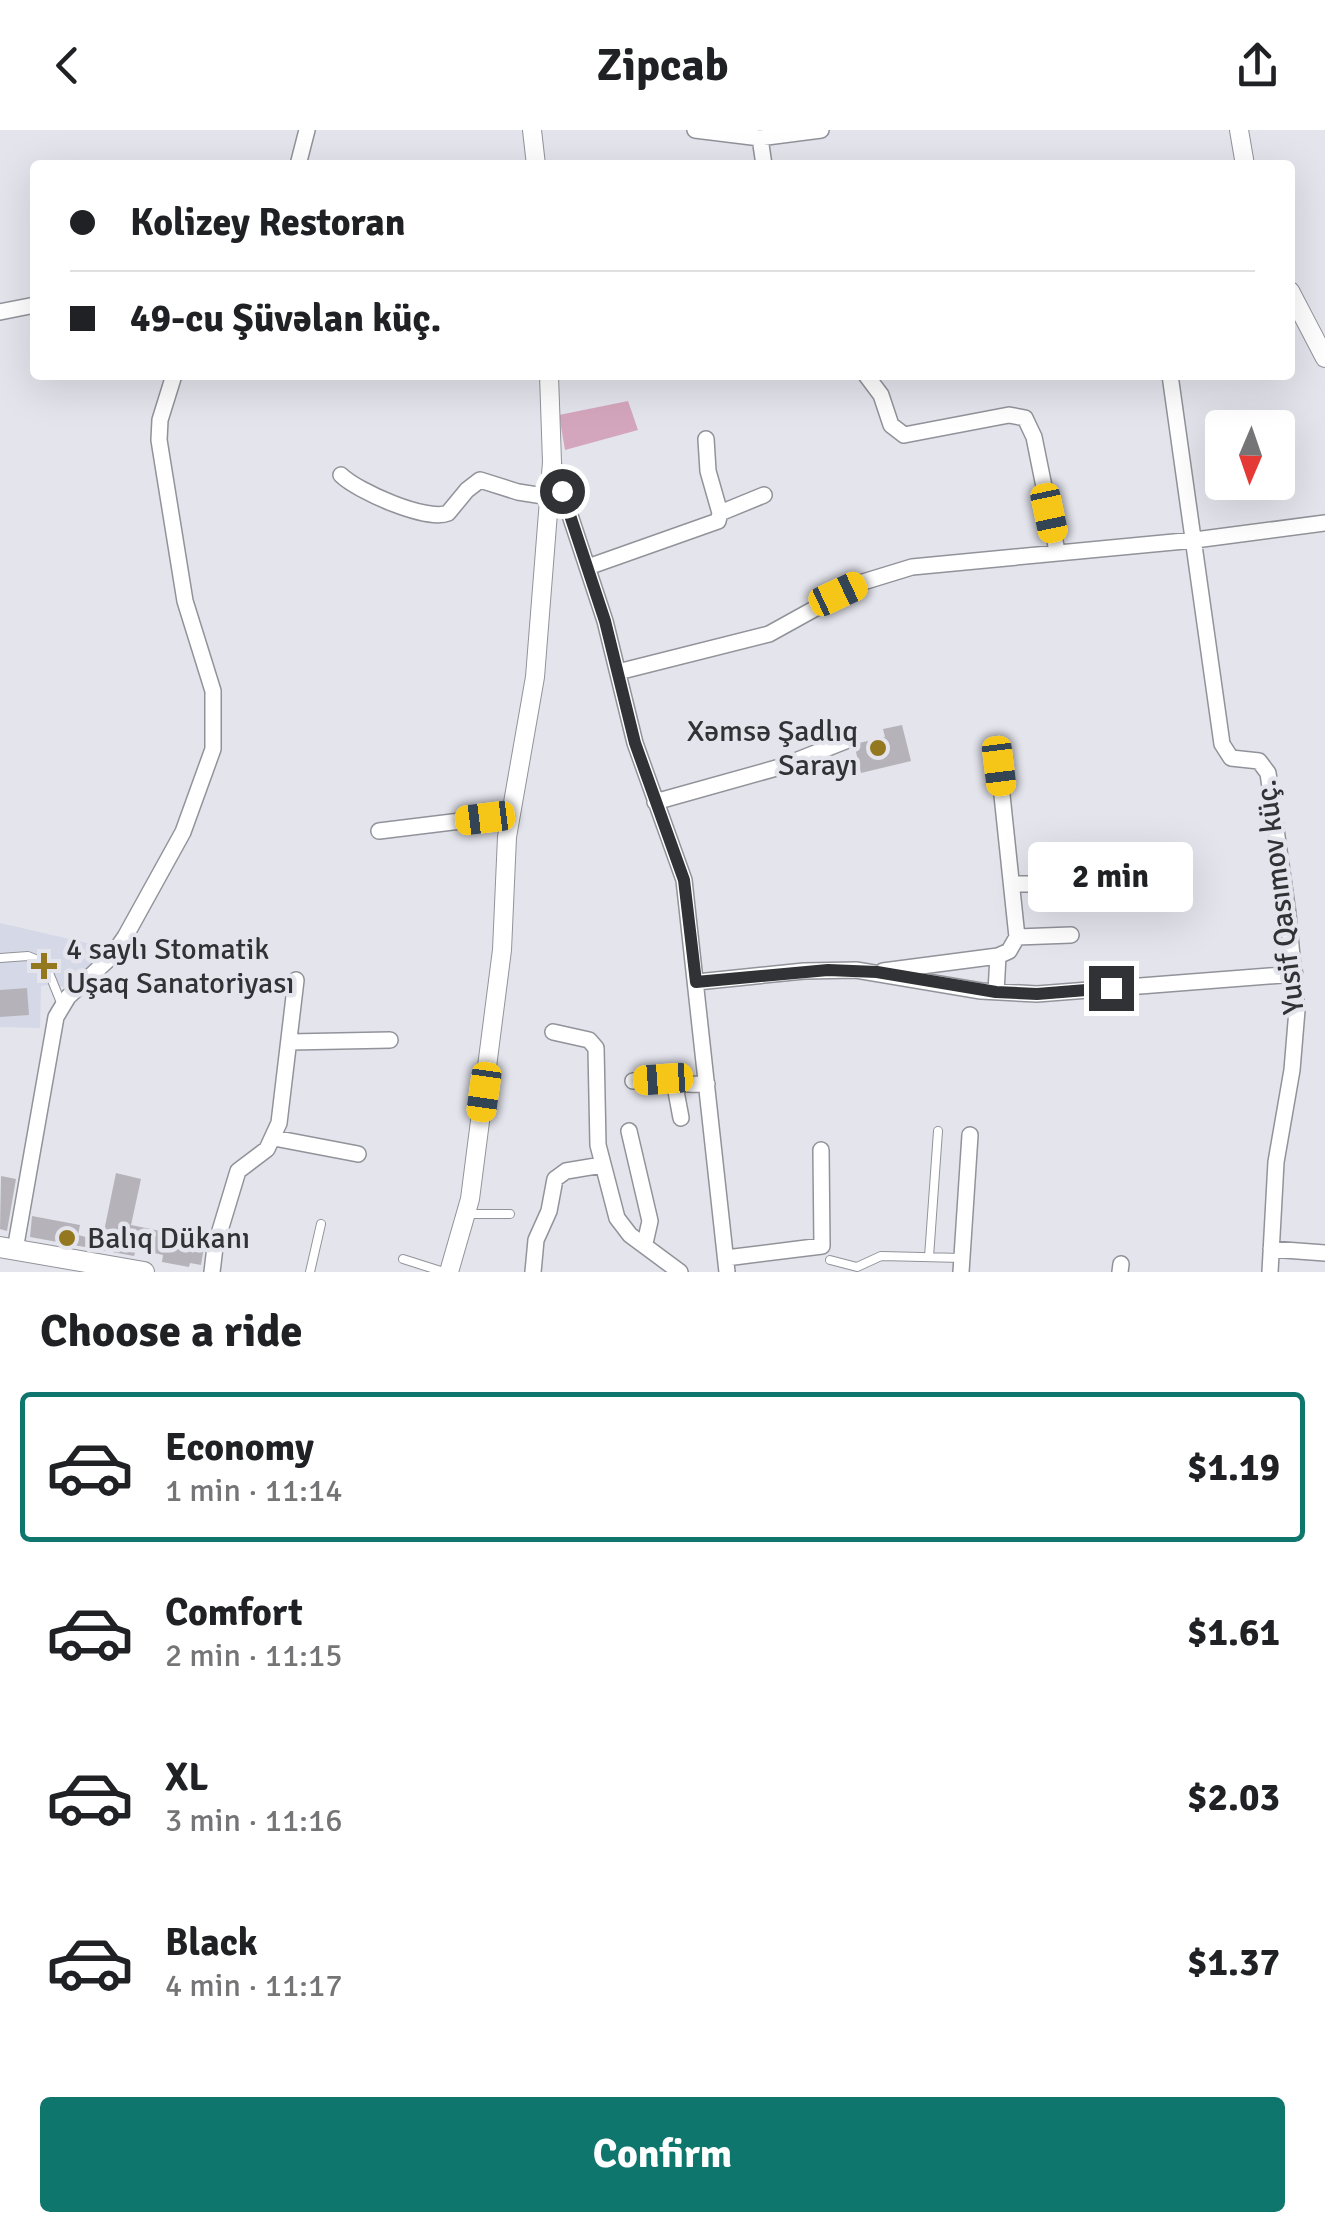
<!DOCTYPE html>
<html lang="en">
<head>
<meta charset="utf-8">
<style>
	body { margin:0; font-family:Signika,sans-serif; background:#f2f2f2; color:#202124; height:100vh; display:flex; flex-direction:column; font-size:38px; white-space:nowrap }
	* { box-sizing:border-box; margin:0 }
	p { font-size:32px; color:#757577 }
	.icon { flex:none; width:55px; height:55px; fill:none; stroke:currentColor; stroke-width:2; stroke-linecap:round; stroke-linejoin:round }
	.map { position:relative; height:1142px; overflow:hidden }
	.drawer { display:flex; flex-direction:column; background:#fff; flex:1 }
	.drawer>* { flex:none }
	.guide { position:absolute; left:30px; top:30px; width:1265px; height:220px; border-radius:10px; box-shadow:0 10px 40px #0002; display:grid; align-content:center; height:220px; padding:0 40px; background:#fff }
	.needle { width:65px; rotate:182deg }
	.tools { position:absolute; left:1205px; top:280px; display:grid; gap:20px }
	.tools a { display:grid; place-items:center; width:90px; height:90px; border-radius:10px; background:#fff; box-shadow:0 10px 40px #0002; font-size:50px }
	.end { position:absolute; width:45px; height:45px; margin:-22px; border:12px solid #313235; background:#fff; box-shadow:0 0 0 5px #fff }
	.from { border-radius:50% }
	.bubble { position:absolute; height:70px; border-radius:10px; background:#fff; box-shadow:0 10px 40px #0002; font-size:32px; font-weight:700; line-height:70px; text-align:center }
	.car { position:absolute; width:30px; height:60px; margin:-30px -15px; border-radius:12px; box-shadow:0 0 8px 2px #0007; background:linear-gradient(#f5c518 24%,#345 0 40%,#f5c518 0 76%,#345 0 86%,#f5c518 0) }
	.guide b { display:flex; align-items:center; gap:35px; height:95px; font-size:38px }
	.guide b+b { border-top:2px solid #e0e0e0 }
	.guide i { width:25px; height:25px; background:#202124 }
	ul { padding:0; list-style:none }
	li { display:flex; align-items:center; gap:30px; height:150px; margin:0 20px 15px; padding:0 20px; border:5px solid transparent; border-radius:10px }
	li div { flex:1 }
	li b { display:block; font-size:38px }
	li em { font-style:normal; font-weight:700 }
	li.active { border-color:#0f766e }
	li>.icon { width:90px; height:90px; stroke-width:1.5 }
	h2 { padding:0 40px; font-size:45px; line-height:120px }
	.cta { display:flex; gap:20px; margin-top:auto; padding:20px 40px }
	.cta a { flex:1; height:115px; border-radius:10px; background:#0f766e; color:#fff; font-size:40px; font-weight:700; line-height:115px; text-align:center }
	header { display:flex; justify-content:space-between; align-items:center; height:130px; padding:0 40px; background:#fff; font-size:45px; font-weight:700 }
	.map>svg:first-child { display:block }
	.built { fill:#d5d8e6 }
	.green { fill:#d4a6bd }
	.building { fill:#b6b2b9 }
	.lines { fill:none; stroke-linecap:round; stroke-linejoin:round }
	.service-casing { stroke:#91939a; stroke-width:10 }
	.minor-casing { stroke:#91939a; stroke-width:18 }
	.tertiary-casing { stroke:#91939a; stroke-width:20 }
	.secondary-casing { stroke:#91939a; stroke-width:22 }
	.service { stroke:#fff; stroke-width:8 }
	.minor { stroke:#fff; stroke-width:15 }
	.tertiary { stroke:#fff; stroke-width:18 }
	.secondary { stroke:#fff; stroke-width:20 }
	.route { stroke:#313235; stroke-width:12 }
	.poi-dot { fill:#947820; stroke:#e3e4ec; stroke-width:4 }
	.labels { text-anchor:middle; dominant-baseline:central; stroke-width:9; stroke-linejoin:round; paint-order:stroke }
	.poi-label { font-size:30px; fill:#313235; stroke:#e3e4ec; text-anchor:start }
	.street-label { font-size:30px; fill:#313235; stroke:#e3e4ec }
</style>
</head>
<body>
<header><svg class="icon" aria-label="back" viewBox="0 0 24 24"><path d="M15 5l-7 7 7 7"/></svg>Zipcab<svg class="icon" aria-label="share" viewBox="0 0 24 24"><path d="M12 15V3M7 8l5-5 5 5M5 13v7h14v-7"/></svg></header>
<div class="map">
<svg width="1325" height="1142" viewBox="0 0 1325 1142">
	<rect width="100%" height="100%" fill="#e3e4ec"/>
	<!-- built -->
	<path class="built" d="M0 793 108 818 67 858 53 854 41 856 40 898 0 897Z"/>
	<!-- green -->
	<path class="green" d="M628 271 638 300 565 320 559 285Z"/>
	<!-- building -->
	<path class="building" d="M902 595 911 631 861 643 855 618 859 613 885 607 883 599Z
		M27 858 29 885 0 887V860Z
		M116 1043 141 1049 131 1095 170 1103 169 1110 204 1117 201 1135 190 1133 189 1137 162 1132 163 1125 136 1119 134 1126 30 1107 32 1086 80 1095 78 1105 102 1111Z
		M1 1046 16 1049 7 1101 0 1099Z"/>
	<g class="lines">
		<defs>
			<path id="service" d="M0 828 28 826 45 833 62 875
				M468 1084H510
				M929 1127 938 1001
				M403 1129 444 1142
				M830 1130 857 1137 881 1126 962 1128
				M310 1142 321 1094"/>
			<path id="minor" d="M695 0 760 8 821 0
				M760 8 764 35
				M298 35 307 0
				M0 182 35 175
				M866 245 881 265 891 295 904 305 1009 285 1025 288 1034 307 1057 421
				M1170 245 1222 614 1231 628 1259 631 1268 643 1288 784 1297 880 1292 940 1276 1032 1270 1142
				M553 334 605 491 635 613 684 750 727 1142
				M341 345C357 361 427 392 448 383L467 360 480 350 518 362 550 367
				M720 383 764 365
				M588 437 718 391 720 383 708 341 706 309
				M618 542 769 504 863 452 912 437 1195 410 1325 393
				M655 672 780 637 848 610
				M379 701 485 688 509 691
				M1013 754H1067
				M1017 807 1071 805
				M883 841 998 826 1009 821 1017 807 999 637
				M697 852 804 841 856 840 981 861 1037 864 1295 844
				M996 862 998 826
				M553 902 589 910 596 918 598 1015 617 1088 630 1105 680 1142
				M290 912 390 910
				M633 951C660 949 680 956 707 954
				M675 956 681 988
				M629 1001 650 1091 645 1113
				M274 1008 358 1024
				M1271 1119 1325 1123
				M15 1120 56 887 68 867 111 827 125 807 183 702 213 619V561L185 471 159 310 160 290 174 245
				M726 1128 822 1116 821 1020
				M212 1142 215 1117 238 1041 267 1019 279 993 296 850
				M533 1142 536 1110 549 1081 555 1049 566 1041 602 1035
				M961 1142 970 1005
				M1120 1142 1121 1134"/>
			<path id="tertiary" d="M532 0 536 35
				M1239 0 1245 35
				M1290 161 1325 228
				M449 1142 470 1069 502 820 507 707 535 547 552 332 549 245"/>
			<path id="secondary" d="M0 1117 144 1142"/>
		</defs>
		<!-- service casing -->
		<use href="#service" class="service-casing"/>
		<!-- minor casing -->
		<use href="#minor" class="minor-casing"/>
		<!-- tertiary casing -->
		<use href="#tertiary" class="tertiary-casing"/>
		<!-- secondary casing -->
		<use href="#secondary" class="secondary-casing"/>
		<!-- service -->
		<use href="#service" class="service"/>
		<!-- minor -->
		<use href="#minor" class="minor"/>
		<!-- tertiary -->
		<use href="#tertiary" class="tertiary"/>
		<!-- secondary -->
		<use href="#secondary" class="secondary"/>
	</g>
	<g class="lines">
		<!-- route -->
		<path class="route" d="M562 361 605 491 635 613 684 750 696 852 828 840 877 842 996 862 1037 864 1111 858"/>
	</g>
	<!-- markers -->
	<g class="poi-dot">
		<circle cx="878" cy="618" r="10"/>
		<path d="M39 821h10v10h10v10h-10v10h-10v-10h-10v-10h10z"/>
		<circle cx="67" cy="1108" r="10"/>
	</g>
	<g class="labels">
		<!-- poi labels -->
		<g class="poi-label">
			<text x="858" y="601" text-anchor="end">Xəmsə Şadlıq<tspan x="858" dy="34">Sarayı</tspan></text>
			<text x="66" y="819">4 saylı Stomatik<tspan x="66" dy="34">Uşaq Sanatoriyası</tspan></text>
			<text x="87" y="1108">Balıq Dükanı</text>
		</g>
		<!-- street labels -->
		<g class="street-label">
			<text transform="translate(1280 767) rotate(-97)">Yusif Qasımov küç.</text>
		</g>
	</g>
</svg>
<div class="tools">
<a><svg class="needle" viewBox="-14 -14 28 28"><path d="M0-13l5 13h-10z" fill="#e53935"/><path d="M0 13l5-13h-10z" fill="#757577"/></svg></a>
</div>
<i class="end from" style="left:562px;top:361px"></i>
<i class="end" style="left:1111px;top:858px"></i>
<div class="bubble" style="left:1028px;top:712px;width:165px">2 min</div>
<i class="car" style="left:1049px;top:383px;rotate:168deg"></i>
<i class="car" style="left:838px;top:464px;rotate:65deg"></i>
<i class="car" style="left:999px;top:636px;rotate:173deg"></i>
<i class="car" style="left:485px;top:688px;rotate:263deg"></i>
<i class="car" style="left:663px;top:949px;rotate:266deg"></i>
<i class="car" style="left:484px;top:962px;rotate:188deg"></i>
<div class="guide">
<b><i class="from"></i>Kolizey Restoran</b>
<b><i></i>49-cu Şüvəlan küç.</b>
</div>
</div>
<section class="drawer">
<h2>Choose a ride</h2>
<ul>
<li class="active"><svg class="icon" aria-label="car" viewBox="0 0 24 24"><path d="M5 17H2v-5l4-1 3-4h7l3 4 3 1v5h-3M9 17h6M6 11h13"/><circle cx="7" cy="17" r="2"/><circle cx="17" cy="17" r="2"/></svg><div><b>Economy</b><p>1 min · 11:14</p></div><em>$1.19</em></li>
<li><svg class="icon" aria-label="car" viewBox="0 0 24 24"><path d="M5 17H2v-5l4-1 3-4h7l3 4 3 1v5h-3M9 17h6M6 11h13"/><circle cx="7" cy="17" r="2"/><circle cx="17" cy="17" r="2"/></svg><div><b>Comfort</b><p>2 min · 11:15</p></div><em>$1.61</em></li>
<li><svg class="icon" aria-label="car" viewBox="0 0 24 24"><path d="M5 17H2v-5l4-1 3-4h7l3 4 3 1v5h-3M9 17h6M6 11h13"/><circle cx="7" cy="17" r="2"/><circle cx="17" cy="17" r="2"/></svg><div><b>XL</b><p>3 min · 11:16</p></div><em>$2.03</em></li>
<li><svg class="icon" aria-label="car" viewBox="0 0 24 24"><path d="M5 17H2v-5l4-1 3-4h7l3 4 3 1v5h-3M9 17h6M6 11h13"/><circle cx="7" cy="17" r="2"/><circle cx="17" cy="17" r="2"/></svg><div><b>Black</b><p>4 min · 11:17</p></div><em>$1.37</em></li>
</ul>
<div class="cta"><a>Confirm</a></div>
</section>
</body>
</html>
